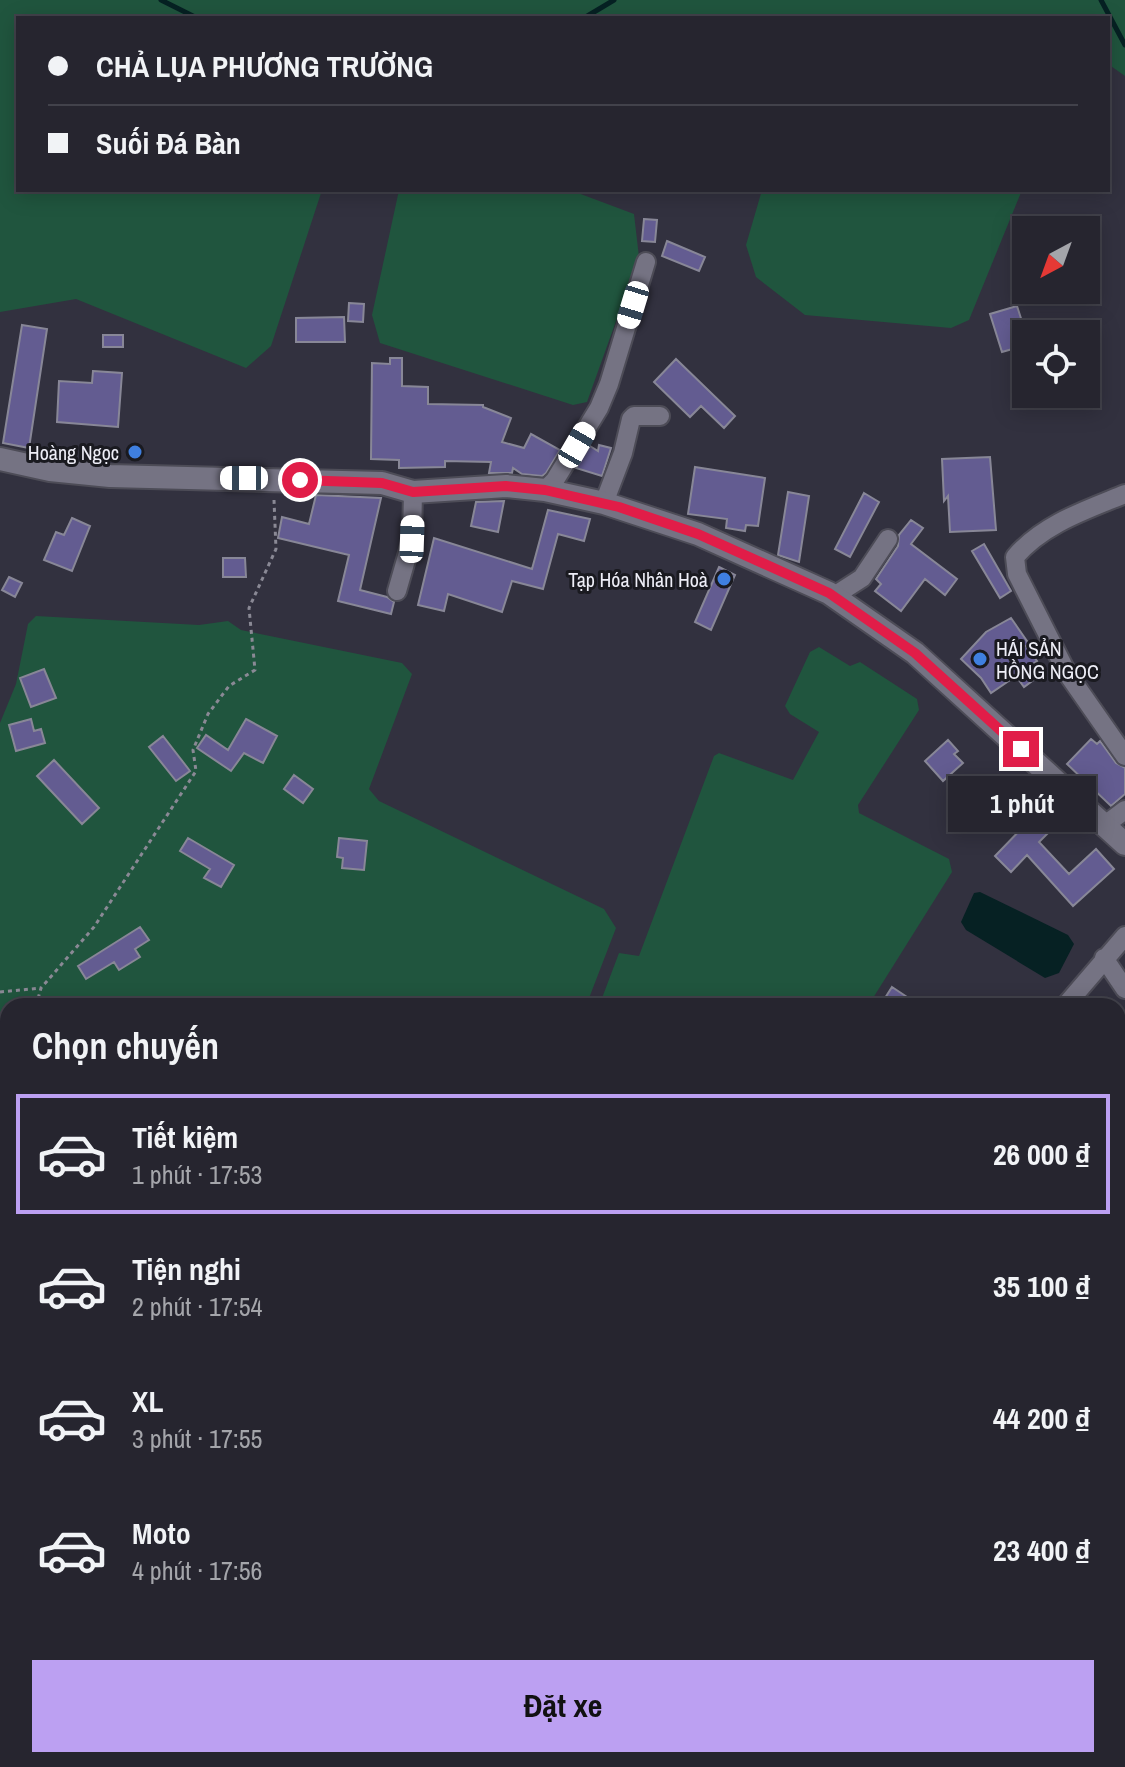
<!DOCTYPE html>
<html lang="vi">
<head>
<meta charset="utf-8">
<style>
	body { margin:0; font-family:"Archivo Narrow",sans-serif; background:#2e2d37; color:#f1f3f6; height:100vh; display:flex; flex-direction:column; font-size:30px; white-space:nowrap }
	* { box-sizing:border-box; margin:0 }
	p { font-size:26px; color:#a4a5aa }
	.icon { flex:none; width:44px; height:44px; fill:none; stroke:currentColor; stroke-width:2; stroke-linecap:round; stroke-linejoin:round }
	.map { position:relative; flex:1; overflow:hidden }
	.details { position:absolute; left:0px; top:998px; width:1126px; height:770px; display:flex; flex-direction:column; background:#26252f; border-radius:24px 24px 0 0; box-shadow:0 4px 20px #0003,0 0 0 2px #42424b }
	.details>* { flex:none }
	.banner { position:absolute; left:16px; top:16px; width:1094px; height:176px; border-radius:0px; box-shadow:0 4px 20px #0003,0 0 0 2px #42424b; display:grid; align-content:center; height:176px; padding:0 32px; background:#26252f }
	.needle { width:52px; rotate:221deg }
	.tools { position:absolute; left:1012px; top:216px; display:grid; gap:16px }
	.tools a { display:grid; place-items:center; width:88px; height:88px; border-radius:0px; background:#26252f; box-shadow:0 4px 20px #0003,0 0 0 2px #42424b; font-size:40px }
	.end { position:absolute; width:36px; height:36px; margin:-18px; border:10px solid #e11d48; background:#fff; box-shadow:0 0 0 4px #fff }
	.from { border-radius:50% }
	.bubble { position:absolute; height:56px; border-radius:0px; background:#26252f; box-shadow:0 4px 20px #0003,0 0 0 2px #42424b; font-size:26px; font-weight:700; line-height:56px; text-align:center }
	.car { position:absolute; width:24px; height:48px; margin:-24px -12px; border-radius:10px; box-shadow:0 0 6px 2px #0007; background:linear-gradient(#fff 24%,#345 0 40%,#fff 0 76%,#345 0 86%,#fff 0) }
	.banner b { display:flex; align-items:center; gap:28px; height:76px; font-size:30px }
	.banner b+b { border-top:2px solid #42424b }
	.banner i { width:20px; height:20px; background:#f1f3f6 }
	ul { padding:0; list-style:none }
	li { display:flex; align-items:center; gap:24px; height:120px; margin:0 16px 12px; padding:0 16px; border:4px solid transparent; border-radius:0px }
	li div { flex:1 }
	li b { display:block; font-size:30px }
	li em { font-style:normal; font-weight:700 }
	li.current { border-color:#bca0f2 }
	li>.icon { width:72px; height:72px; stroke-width:1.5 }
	h2 { padding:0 32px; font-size:36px; line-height:96px }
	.action { display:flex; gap:16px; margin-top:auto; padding:16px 32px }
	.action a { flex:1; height:92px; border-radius:0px; background:#bca0f2; color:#111; font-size:32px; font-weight:700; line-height:92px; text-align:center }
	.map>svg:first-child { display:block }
	.green { fill:#20553e }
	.water { fill:#062123 }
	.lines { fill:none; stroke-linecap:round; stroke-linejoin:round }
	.stream { stroke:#062123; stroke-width:5 }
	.building { fill:#635c91; stroke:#888797; stroke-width:2 }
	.minor-casing { stroke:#4d4c57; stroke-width:22 }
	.tertiary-casing { stroke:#4d4c57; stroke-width:26 }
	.path { stroke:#8a8995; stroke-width:3; stroke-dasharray:4 4; stroke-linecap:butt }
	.minor { stroke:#757383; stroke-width:18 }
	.tertiary { stroke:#757383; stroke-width:22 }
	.route { stroke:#e11d48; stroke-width:10 }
	.shop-dot { fill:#3f7fe0; stroke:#1a1a20; stroke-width:3 }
	.labels { text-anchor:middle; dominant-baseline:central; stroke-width:6; stroke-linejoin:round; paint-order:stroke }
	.poi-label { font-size:20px; fill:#eeeef7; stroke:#1a1a20; text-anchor:end }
</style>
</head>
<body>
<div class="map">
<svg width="1125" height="1767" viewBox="0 0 1125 1767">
	<rect width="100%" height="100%" fill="#32313f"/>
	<!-- green -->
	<path class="green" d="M0 0H1125V76L1108 64V18H18V190H322L271 346 246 368 76 299 0 312Z
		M399 190H570L634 214 639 257 587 402 573 405 380 343 372 315Z
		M762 190H1022L969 320 951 328 805 315 756 277 746 245Z
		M36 616 199 625 228 621 241 630 402 663 412 674 369 789 379 801 604 909 616 928 586 1006H8V1343L0 1338V723L16 684 28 624Z
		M819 647 850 666 860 662 917 699 919 710 858 805 859 813 949 859 952 872 868 1006H599L619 953 639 956 714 756 719 753 793 780 819 732 790 714 785 706 810 652Z
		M0 1517H8V1760H31L43 1767H0Z
		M89 1760H391L390 1767H79Z"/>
	<!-- water -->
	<path class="water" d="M980 892 1068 935 1074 944 1059 973 1045 978 966 930 961 922 974 893Z"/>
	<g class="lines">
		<!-- stream -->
		<path class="stream" d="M161 0 197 18
			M1101 0 1125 45
			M584 18 614 0"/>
	</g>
	<!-- building -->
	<path class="building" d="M644 219 657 220 655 242 642 241Z
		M667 241 705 257 699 271 662 256Z
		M349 303 364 304 363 322 348 321Z
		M1017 306 1026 334V345L1002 352 990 314Z
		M344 317 345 342H296V318Z
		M22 325 47 329 29 448 3 443Z
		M103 335H123V347H103Z
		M390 358H402V386L428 387V404L483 405V407L511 418 502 442 524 448 531 434 560 450 546 473 542 476 522 474 513 468 512 473H489L491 462 445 461V467L399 468V460L371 459 372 363 390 364Z
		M676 359 735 416 724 428 701 406 690 417 654 382Z
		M93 371 122 373 118 427 57 422 59 381 92 383Z
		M599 445 611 448 602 476 576 468 590 446 598 451Z
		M990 457 996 530 950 532 948 496 944 501 942 459Z
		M695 467 765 478 758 526 746 525 745 531 726 528 727 519 688 514Z
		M788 492 809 496 799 562 778 555Z
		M864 493 879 502 850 557 835 549Z
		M316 495 381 498 360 590 387 597 394 602 391 614 338 601 349 555 278 538 282 517 309 524Z
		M504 501 498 532 471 526 476 502Z
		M548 510 590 519 584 541 558 534 543 589 512 581 502 612 448 594 444 611 418 605 434 538 532 569Z
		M72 518 90 526 72 571 44 560 56 532 64 535Z
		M911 520 923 528 911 544 957 579 945 595 925 579 901 611 875 591 881 584 876 579 898 546 899 535Z
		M984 544 1011 591 1000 598 972 551Z
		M223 558H245L246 577H223Z
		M719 567 735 575 711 630 695 622Z
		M9 577 22 583 15 597 2 590Z
		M1011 618 1029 644 1026 646 1037 661 1031 665 1039 676 1024 687 1016 676 991 693 981 678 961 659 986 632Z
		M44 669 56 698 31 707 20 678Z
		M31 719 34 731 41 729 45 743 16 751 9 725Z
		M246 719 277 736 263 763 244 753 231 771 197 748 206 735 228 750Z
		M163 736 190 771 176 781 149 747Z
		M1091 739 1097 744 1100 741 1116 763 1125 768V794L1111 806 1067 764Z
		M948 740 958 751 954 754 963 763 943 781 925 761Z
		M54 760 99 808 82 824 37 776Z
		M294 775 313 789 303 803 284 789Z
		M1052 797 1069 812 1039 842 1069 874 1096 849 1114 869 1073 906 1027 855 1011 872 995 856Z
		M188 838 234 865 221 887 204 878 210 869 180 851Z
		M339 838 367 841 364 870 342 868 343 858 337 857Z
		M140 927 149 940 135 949 140 957 119 970 114 962 86 979 78 966Z
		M892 987 907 997 901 1006H880Z"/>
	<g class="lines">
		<defs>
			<path id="minor" d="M545 490 555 480 599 408 609 384 646 262
				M1125 494C1086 510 1043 524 1015 557L1017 574 1067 673 1125 756
				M604 503 623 453 631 419 634 416H660
				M397 591 412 539 413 492
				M834 596 862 578 888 539
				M1105 825 1125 810
				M1104 958 1125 989
				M1065 1006 1125 936
				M1118 1169 1125 1178
				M0 1614 8 1613
				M348 1760 396 1761 406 1767
				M591 1767 595 1760
				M699 1767 702 1760
				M926 1767 929 1760
				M1059 1767 1062 1760"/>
			<path id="tertiary" d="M0 459 50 470 110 476 382 483 413 492 506 486 545 490 604 503 698 534 829 593 915 653 1125 844"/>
		</defs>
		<!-- minor casing -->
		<use href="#minor" class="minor-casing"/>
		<!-- tertiary casing -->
		<use href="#tertiary" class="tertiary-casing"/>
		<!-- path -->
		<path class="path" d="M0 992 41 988
			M36 1006 41 988 94 927 196 771 193 750 208 714 229 686 255 670 249 608 276 549 274 500
			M0 1356 8 1361"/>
		<!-- minor -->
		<use href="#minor" class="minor"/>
		<!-- tertiary -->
		<use href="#tertiary" class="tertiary"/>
	</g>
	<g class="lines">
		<!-- route -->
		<path class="route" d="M300 480 382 483 413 492 506 486 545 490 619 507 698 534 829 593 915 653 1021 749"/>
	</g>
	<!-- markers -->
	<g class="shop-dot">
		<circle cx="135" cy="452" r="8"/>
		<circle cx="724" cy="579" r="8"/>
		<circle cx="980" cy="659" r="8"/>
	</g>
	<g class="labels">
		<!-- poi labels -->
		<g class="poi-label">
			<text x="119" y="452">Hoàng Ngọc</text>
			<text x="708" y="579">Tạp Hóa Nhân Hoà</text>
			<text x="996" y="648" text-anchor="start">HÁI SẢN<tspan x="996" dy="23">HỒNG NGỌC</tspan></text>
		</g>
	</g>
</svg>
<div class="tools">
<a><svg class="needle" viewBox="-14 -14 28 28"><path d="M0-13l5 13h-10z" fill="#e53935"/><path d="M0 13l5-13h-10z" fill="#a4a5aa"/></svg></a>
<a><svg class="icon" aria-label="locate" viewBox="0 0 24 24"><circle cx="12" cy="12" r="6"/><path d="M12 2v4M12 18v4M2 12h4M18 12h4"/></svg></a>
</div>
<i class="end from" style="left:300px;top:480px"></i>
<i class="end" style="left:1021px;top:749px"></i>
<div class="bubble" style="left:948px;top:776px;width:148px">1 phút</div>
<i class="car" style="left:633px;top:305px;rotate:197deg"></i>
<i class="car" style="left:577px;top:445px;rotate:30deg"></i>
<i class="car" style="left:244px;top:478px;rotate:270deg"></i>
<i class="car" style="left:412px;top:539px;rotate:2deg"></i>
<div class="banner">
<b><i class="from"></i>CHẢ LỤA PHƯƠNG TRƯỜNG</b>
<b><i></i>Suối Đá Bàn</b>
</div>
<section class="details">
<h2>Chọn chuyến</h2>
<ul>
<li class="current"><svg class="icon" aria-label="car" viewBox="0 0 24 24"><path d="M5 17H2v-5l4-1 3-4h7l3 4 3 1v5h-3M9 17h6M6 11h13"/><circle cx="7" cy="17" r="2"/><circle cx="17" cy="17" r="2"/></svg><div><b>Tiết kiệm</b><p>1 phút · 17:53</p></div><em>26 000 ₫</em></li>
<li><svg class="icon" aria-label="car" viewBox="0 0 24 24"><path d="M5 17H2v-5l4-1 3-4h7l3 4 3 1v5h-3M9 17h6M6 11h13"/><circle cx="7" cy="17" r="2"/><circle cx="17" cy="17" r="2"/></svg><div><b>Tiện nghi</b><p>2 phút · 17:54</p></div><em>35 100 ₫</em></li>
<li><svg class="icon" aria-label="car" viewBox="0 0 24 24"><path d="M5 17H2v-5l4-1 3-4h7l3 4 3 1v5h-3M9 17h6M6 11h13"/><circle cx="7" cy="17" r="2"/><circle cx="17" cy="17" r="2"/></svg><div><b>XL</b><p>3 phút · 17:55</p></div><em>44 200 ₫</em></li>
<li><svg class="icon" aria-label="car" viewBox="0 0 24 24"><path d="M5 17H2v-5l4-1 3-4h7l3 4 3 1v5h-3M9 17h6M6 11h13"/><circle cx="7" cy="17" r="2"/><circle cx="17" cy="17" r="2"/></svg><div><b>Moto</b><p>4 phút · 17:56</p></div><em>23 400 ₫</em></li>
</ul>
<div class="action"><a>Đặt xe</a></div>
</section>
</div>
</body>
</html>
